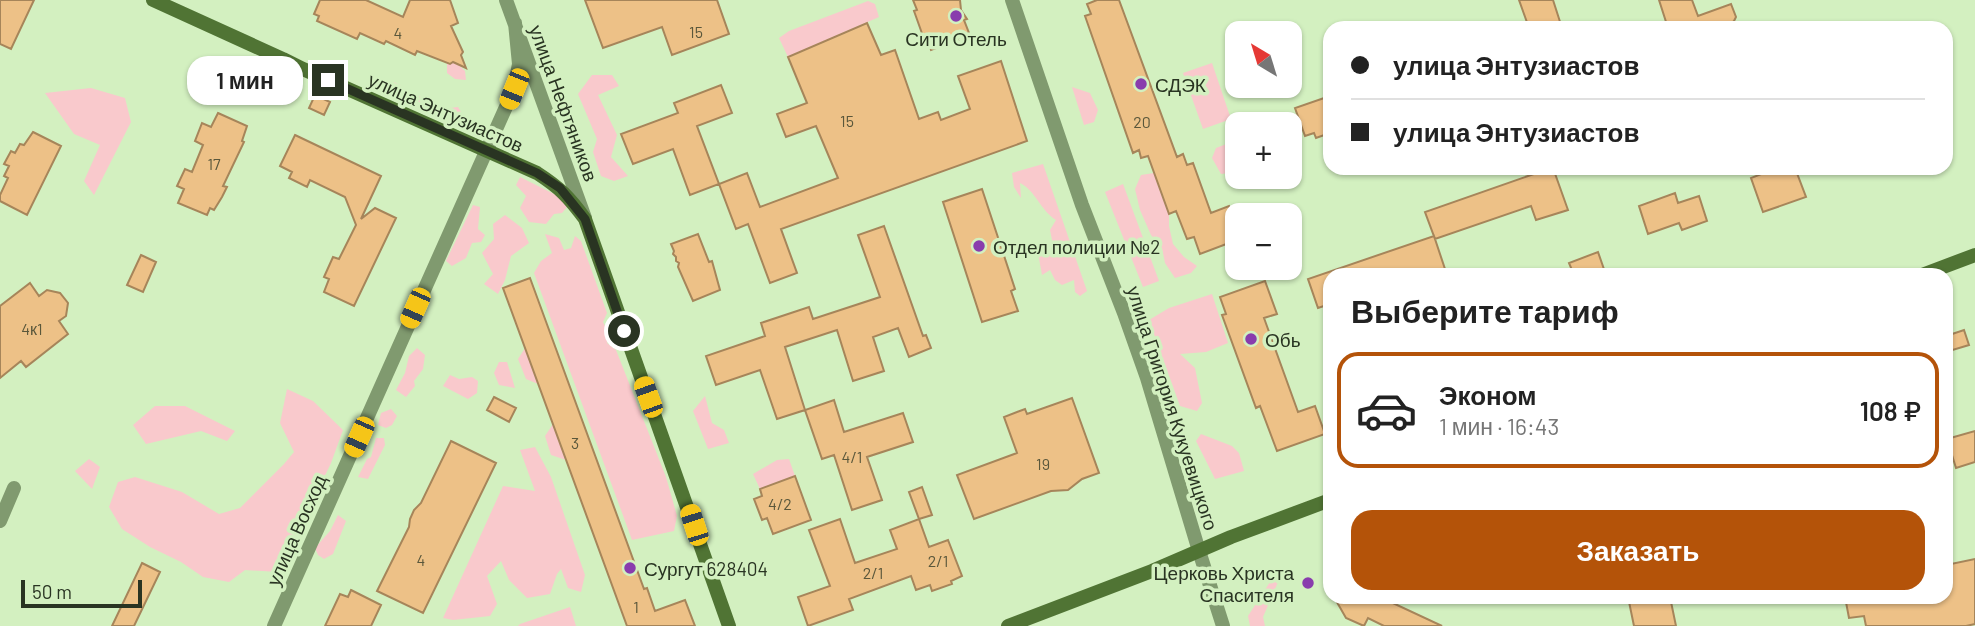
<!DOCTYPE html>
<html lang="ru">
<head>
<meta charset="utf-8">
<style>
	body { margin:0; font-family:Barlow,sans-serif; background:#f2f2f2; color:#222; height:100vh; display:flex; flex-direction:column; font-size:26px; white-space:nowrap }
	* { box-sizing:border-box; margin:0 }
	p { font-size:23px; color:#767676 }
	.icon { flex:none; width:38px; height:38px; fill:none; stroke:currentColor; stroke-width:2; stroke-linecap:round; stroke-linejoin:round }
	.map { position:relative; flex:1; overflow:hidden }
	.details { position:absolute; left:1323px; top:268px; width:630px; height:336px; display:flex; flex-direction:column; background:#fff; border-radius:21px; box-shadow:0 2px 5px #0004 }
	.details>* { flex:none }
	.hud { position:absolute; left:1323px; top:21px; width:630px; height:154px; border-radius:21px; box-shadow:0 2px 5px #0004; display:grid; align-content:center; height:154px; padding:0 28px; background:#fff }
	.needle { width:46px; rotate:322deg }
	.buttons { position:absolute; left:1225px; top:21px; display:grid; gap:14px }
	.buttons a { display:grid; place-items:center; width:77px; height:77px; border-radius:14px; background:#fff; box-shadow:0 2px 5px #0004; font-size:35px }
	.scale { position:absolute; left:21px; bottom:18px; width:121px; box-sizing:border-box; padding-left:7px; border:4px solid #293422; border-top:0; font-size:19px; line-height:24px; white-space:nowrap; color:#293422; -webkit-text-stroke:5px #d3f0c0; paint-order:stroke }
	.end { position:absolute; width:32px; height:32px; margin:-16px; border:9px solid #293422; background:#fff; box-shadow:0 0 0 4px #fff }
	.from { border-radius:50% }
	.bubble { position:absolute; height:49px; border-radius:21px; background:#fff; box-shadow:0 2px 5px #0004; font-size:23px; font-weight:600; line-height:49px; text-align:center }
	.car { position:absolute; width:21px; height:42px; margin:-21px -10px; border-radius:9px; box-shadow:0 0 5px 2px #0007; background:linear-gradient(#f5c518 24%,#345 0 40%,#f5c518 0 76%,#345 0 86%,#f5c518 0) }
	.hud b { display:flex; align-items:center; gap:24px; height:66px; font-size:26px }
	.hud b+b { border-top:2px solid #e0e0e0 }
	.hud i { width:18px; height:18px; background:#222 }
	ul { padding:0; list-style:none }
	li { display:flex; align-items:center; gap:21px; height:116px; margin:0 14px 10px; padding:0 14px; border:4px solid #e0e0e0; border-radius:21px }
	li div { flex:1 }
	li b { display:block; font-size:26px }
	li em { font-style:normal; font-weight:600 }
	li.on { border-color:#b45309 }
	li>.icon { width:63px; height:63px; stroke-width:1.5 }
	h2 { padding:0 28px; font-size:32px; line-height:84px }
	.cta { display:flex; gap:14px; margin-top:auto; padding:14px 28px }
	.cta a { flex:1; height:80px; border-radius:21px; background:#b45309; color:#fff; font-size:28px; font-weight:600; line-height:80px; text-align:center }
	.map>svg:first-child { display:block }
	.green { fill:#f9c9cc }
	.building { fill:#edc187; stroke:#a6855a; stroke-width:2 }
	.lines { fill:none; stroke-linecap:round; stroke-linejoin:round }
	.minor { stroke:#809a6f; stroke-width:14 }
	.tertiary { stroke:#809a6f; stroke-width:14 }
	.secondary { stroke:#507434; stroke-width:14 }
	.route { stroke:#293422; stroke-width:9 }
	.poi-dot { fill:#893cad; stroke:#d3f0c0; stroke-width:2.5 }
	.labels { text-anchor:middle; dominant-baseline:central; stroke-width:7; stroke-linejoin:round; paint-order:stroke }
	.number-label { font-size:16px; fill:#5a573b }
	.poi-label { font-size:19px; fill:#293422; stroke:#d3f0c0; text-anchor:start }
	.street-label { font-size:19px; fill:#293422; stroke:#d3f0c0 }
</style>
</head>
<body>
<div class="map">
<svg width="1975" height="626" viewBox="0 0 1975 626">
	<rect width="100%" height="100%" fill="#d3f0c0"/>
	<!-- green -->
	<path class="green" d="M868 1 875 4 879 17 788 57 779 38 789 31Z
		M456 62 465 71 466 80 455 79 447 73V63Z
		M1212 63 1231 119 1203 129 1183 73Z
		M592 75H612L619 86 598 95 617 135 611 157 628 176 614 181 601 176 593 152 597 139 578 94Z
		M394 82 443 109 458 107 461 112 458 121 451 124 441 120 430 110 383 89 384 83Z
		M1072 87 1090 93 1098 110 1094 122 1084 125Z
		M91 88 125 98 131 122 94 195 84 181 100 145 74 134 45 93Z
		M1237 140V172L1221 174 1212 158 1216 148Z
		M1043 164 1087 291 1080 296 1075 292 1074 280 1062 285 1055 280 1050 270 1042 275 1038 253 1044 255 1053 245 1050 230 1056 220C1041 211 1035 190 1020 183L1021 198 1014 187 1012 173Z
		M1154 173 1169 214V226L1173 244 1184 257 1197 266 1191 273 1175 278 1165 263 1162 248 1151 235 1140 210 1135 189 1141 175Z
		M520 177 560 197 567 207 562 213 554 214 546 224 529 222 520 208 526 196 516 185Z
		M1123 184 1159 281 1143 287 1105 192Z
		M473 205 480 207 478 229 485 235 481 242 472 243 466 258 452 266 446 261Z
		M505 215 522 228 529 243 511 256 505 280 498 294 484 284 493 274 482 253 494 239 493 224Z
		M545 234 559 238 564 250 571 248 575 236 581 241 607 313 603 322 610 336 607 343 616 350 666 477 677 516 674 531 632 540 534 273 541 261 552 253Z
		M1212 294 1228 343 1206 352 1180 354 1195 368 1202 403 1197 411 1180 406 1149 320 1169 308Z
		M417 348 425 355 423 369 414 381 415 386 406 397 396 390 405 373 409 356Z
		M525 348 538 384 526 379 518 359Z
		M499 362H507L515 388 499 385 494 373Z
		M450 375 459 379 472 377 478 381 477 393 468 399 443 386Z
		M287 389 313 401 343 430 331 463 279 572 245 570 229 582 203 577 181 562 150 547 122 529 109 507 118 482 135 477 182 492 219 514 240 508 284 464 294 452 280 423Z
		M705 396 712 423 724 430 729 443 708 449 693 411Z
		M155 406H185L235 431 227 441 201 431 146 444 133 425Z
		M391 409 397 416 392 425 386 428 378 425 381 413Z
		M553 424 566 460 551 455 545 436Z
		M1201 434 1232 446 1239 453 1244 471 1215 479 1196 441Z
		M376 438H384L385 445 368 479 358 477 367 459 371 457Z
		M535 447 551 477 585 575 581 592 568 588 561 569 557 574 550 594 527 598 509 580 501 561 487 576 497 604 490 616 453 620 443 618 503 486 535 491 520 450Z
		M89 459 100 467 92 489 75 471Z
		M789 459 795 476 760 489 753 474 777 460Z
		M338 515 346 521 333 554 324 559 318 555 315 548 330 531Z
		M1272 579 1278 582 1263 617 1265 626H1250L1248 616Z
		M570 607 576 626H518L520 624Z"/>
	<!-- building -->
	<path class="building" d="M0 0H34L11 49 0 44Z
		M320 0H366L403 17 410 0H450L458 23 451 26 463 52 461 55 466 68 453 62 450 64 417 51 415 55 386 41 384 44 360 33 357 39 317 21 319 16 314 14Z
		M585 0H717L729 34 672 55 662 27 603 48Z
		M913 0H960L961 10 967 19 964 20 969 33 957 38 958 40 931 50 927 38 924 39 914 11 917 10Z
		M1097 0H1119L1177 157 1183 154 1187 165 1193 163 1211 213 1229 206 1231 211 1237 209V240L1200 254 1194 237 1187 239 1176 211 1169 214 1148 156 1141 158 1139 150 1133 153 1085 16 1091 14 1087 4Z
		M1519 0H1553L1562 28H1529Z
		M1659 0H1692L1698 16 1731 4 1736 17 1734 21 1730 24 1718 28H1668Z
		M867 23 881 55 895 50 919 119 938 112 941 120 970 109 958 76 1001 61 1027 141 781 229 797 273 770 283 748 224 736 229 719 184 747 173 760 207 838 178 816 126 786 137 777 114 807 103 788 57Z
		M721 85 732 113 697 126 719 184 690 195 673 149 633 164 621 134 678 113 674 103Z
		M315 95 330 102 324 115 309 108Z
		M1330 96V133L1316 138 1314 133 1305 136 1295 108Z
		M218 113 247 126 242 141 244 142 223 186 227 187 222 197 214 210 210 208 207 215 178 203 184 189 177 186 185 169 192 172 203 145 195 141 202 123 211 127Z
		M33 132 61 146 27 215 0 201V195L8 178 4 176 9 166 4 164 11 151 15 153 20 144 24 145Z
		M295 135 381 176 361 219 375 208 396 218 354 306 324 292 329 279 324 277 333 257 339 259 356 225 345 197 310 180 307 187 289 178 292 172 280 166Z
		M1551 168H1553L1568 210 1536 220 1531 206 1435 239 1425 212Z
		M1762 168H1795L1806 197 1763 212 1751 178 1764 173Z
		M982 189 1015 289 1011 291 1018 311 982 322 943 202Z
		M1675 193 1678 203 1699 196 1707 221 1682 230 1679 223 1648 234 1639 206Z
		M884 226 923 336 926 335 931 348 909 357 898 328 873 337 884 371 853 381 837 330 785 347 805 410 777 419 760 370 716 385 706 356 765 336 761 323 809 307 813 319 880 297 858 235Z
		M698 234 709 262 712 261 720 290 693 301 678 267 679 263 676 261V257L673 254 674 251 671 244Z
		M1434 236 1447 275H1330V304L1318 308 1308 279Z
		M1598 252 1606 275H1574L1569 263Z
		M141 255 156 262 143 292 127 285Z
		M530 278 644 589 647 588 655 611 685 600 695 626H627L503 288Z
		M1265 281 1277 314 1264 318 1298 412 1315 406 1325 434 1277 451 1260 406 1256 408 1222 315 1226 314 1220 297Z
		M30 283 39 296 47 290 60 293 68 303 66 316 59 321 68 334 26 367 21 361 0 378V306Z
		M1964 330 1969 345 1946 352V336Z
		M494 397 516 408 509 422 487 410Z
		M1072 398 1099 473 1082 479 1068 490 1051 491 974 519 957 475 1017 453 1004 417 1025 409 1027 414Z
		M834 400 844 432 903 413 913 442 867 457 882 500 852 510 834 455 822 459 805 410Z
		M1975 431V462L1956 468 1947 439Z
		M451 441 496 463 423 613 377 591 409 527 410 519 414 510 421 503Z
		M795 476 811 520 773 534 767 518 762 520 754 499 762 496 760 489Z
		M922 487 932 515 919 519 909 492Z
		M840 519 855 563 897 549 890 530 919 519 929 547 948 540 962 576 951 581 952 584 932 591 930 585 916 590 911 576 849 599 853 610 808 626 798 597 830 586 809 530Z
		M1975 559V624L1966 626H1866L1864 616 1849 618 1845 597H1946V565Z
		M142 563 160 572 134 626H112Z
		M351 590 381 605 371 626H325L340 594 348 597Z
		M1334 597H1380L1442 626H1384L1368 618 1364 626 1346 618Z
		M1628 597H1670L1676 626H1634Z"/>
	<g class="lines">
		<!-- minor -->
		<path class="minor" d="M0 521 14 488
			M1199 551 1223 626"/>
		<!-- tertiary -->
		<path class="tertiary" d="M506 0 585 218
			M1012 0 1082 205 1124 313 1147 378 1199 551
			M274 626 514 89 519 64 515 23"/>
		<!-- secondary -->
		<path class="secondary" d="M153 0 283 59 303 69 537 173C560 188 569 197 585 219L729 626
			M1922 275 1975 255
			M1008 626 1152 571 1231 537 1330 500"/>
	</g>
	<g class="lines">
		<!-- route -->
		<path class="route" d="M328 80 537 173 560 188 585 219 624 331"/>
	</g>
	<!-- markers -->
	<g class="poi-dot">
		<circle cx="956" cy="16" r="7"/>
		<circle cx="1141" cy="84" r="7"/>
		<circle cx="979" cy="246" r="7"/>
		<circle cx="1251" cy="339" r="7"/>
		<circle cx="630" cy="568" r="7"/>
		<circle cx="1308" cy="583" r="7"/>
	</g>
	<g class="labels">
		<!-- number labels -->
		<g class="number-label">
			<text x="696" y="31">15</text>
			<text x="398" y="32">4</text>
			<text x="847" y="120">15</text>
			<text x="1142" y="121">20</text>
			<text x="214" y="163">17</text>
			<text x="32" y="328">4к1</text>
			<text x="575" y="442">3</text>
			<text x="852" y="456">4/1</text>
			<text x="1043" y="463">19</text>
			<text x="780" y="503">4/2</text>
			<text x="421" y="559">4</text>
			<text x="938" y="560">2/1</text>
			<text x="873" y="572">2/1</text>
			<text x="636" y="606">1</text>
		</g>
		<!-- poi labels -->
		<g class="poi-label">
			<text x="956" y="38" text-anchor="middle">Сити Отель</text>
			<text x="1155" y="84">СДЭК</text>
			<text x="993" y="246">Отдел полиции №2</text>
			<text x="1265" y="339">Обь</text>
			<text x="644" y="568">Сургут 628404</text>
			<text x="1294" y="572" text-anchor="end">Церковь Христа<tspan x="1294" dy="22">Спасителя</tspan></text>
		</g>
		<!-- street labels -->
		<g class="street-label">
			<text transform="translate(564 103) rotate(70)">улица Нефтяников</text>
			<text transform="translate(446 112) rotate(24)">улица Энтузиастов</text>
			<text transform="translate(1173 408) rotate(72)">улица Григория Кукуевицкого</text>
			<text transform="translate(296 530) rotate(-66)">улица Восход</text>
		</g>
	</g>
</svg>
<div class="buttons">
<a><svg class="needle" viewBox="-14 -14 28 28"><path d="M0-13l5 13h-10z" fill="#e53935"/><path d="M0 13l5-13h-10z" fill="#767676"/></svg></a>
<a>+</a>
<a>−</a>
</div>
<div class="scale">50 m</div>
<i class="end from" style="left:624px;top:331px"></i>
<i class="end" style="left:328px;top:80px"></i>
<div class="bubble" style="left:187px;top:56px;width:116px">1 мин</div>
<i class="car" style="left:514px;top:89px;rotate:202deg"></i>
<i class="car" style="left:415px;top:308px;rotate:204deg"></i>
<i class="car" style="left:648px;top:397px;rotate:340deg"></i>
<i class="car" style="left:359px;top:437px;rotate:204deg"></i>
<i class="car" style="left:694px;top:525px;rotate:342deg"></i>
<div class="hud">
<b><i class="from"></i>улица Энтузиастов</b>
<b><i></i>улица Энтузиастов</b>
</div>
<section class="details">
<h2>Выберите тариф</h2>
<ul>
<li class="on"><svg class="icon" aria-label="car" viewBox="0 0 24 24"><path d="M5 17H2v-5l4-1 3-4h7l3 4 3 1v5h-3M9 17h6M6 11h13"/><circle cx="7" cy="17" r="2"/><circle cx="17" cy="17" r="2"/></svg><div><b>Эконом</b><p>1 мин · 16:43</p></div><em>108 ₽</em></li>
</ul>
<div class="cta"><a>Заказать</a></div>
</section>
</div>
</body>
</html>
